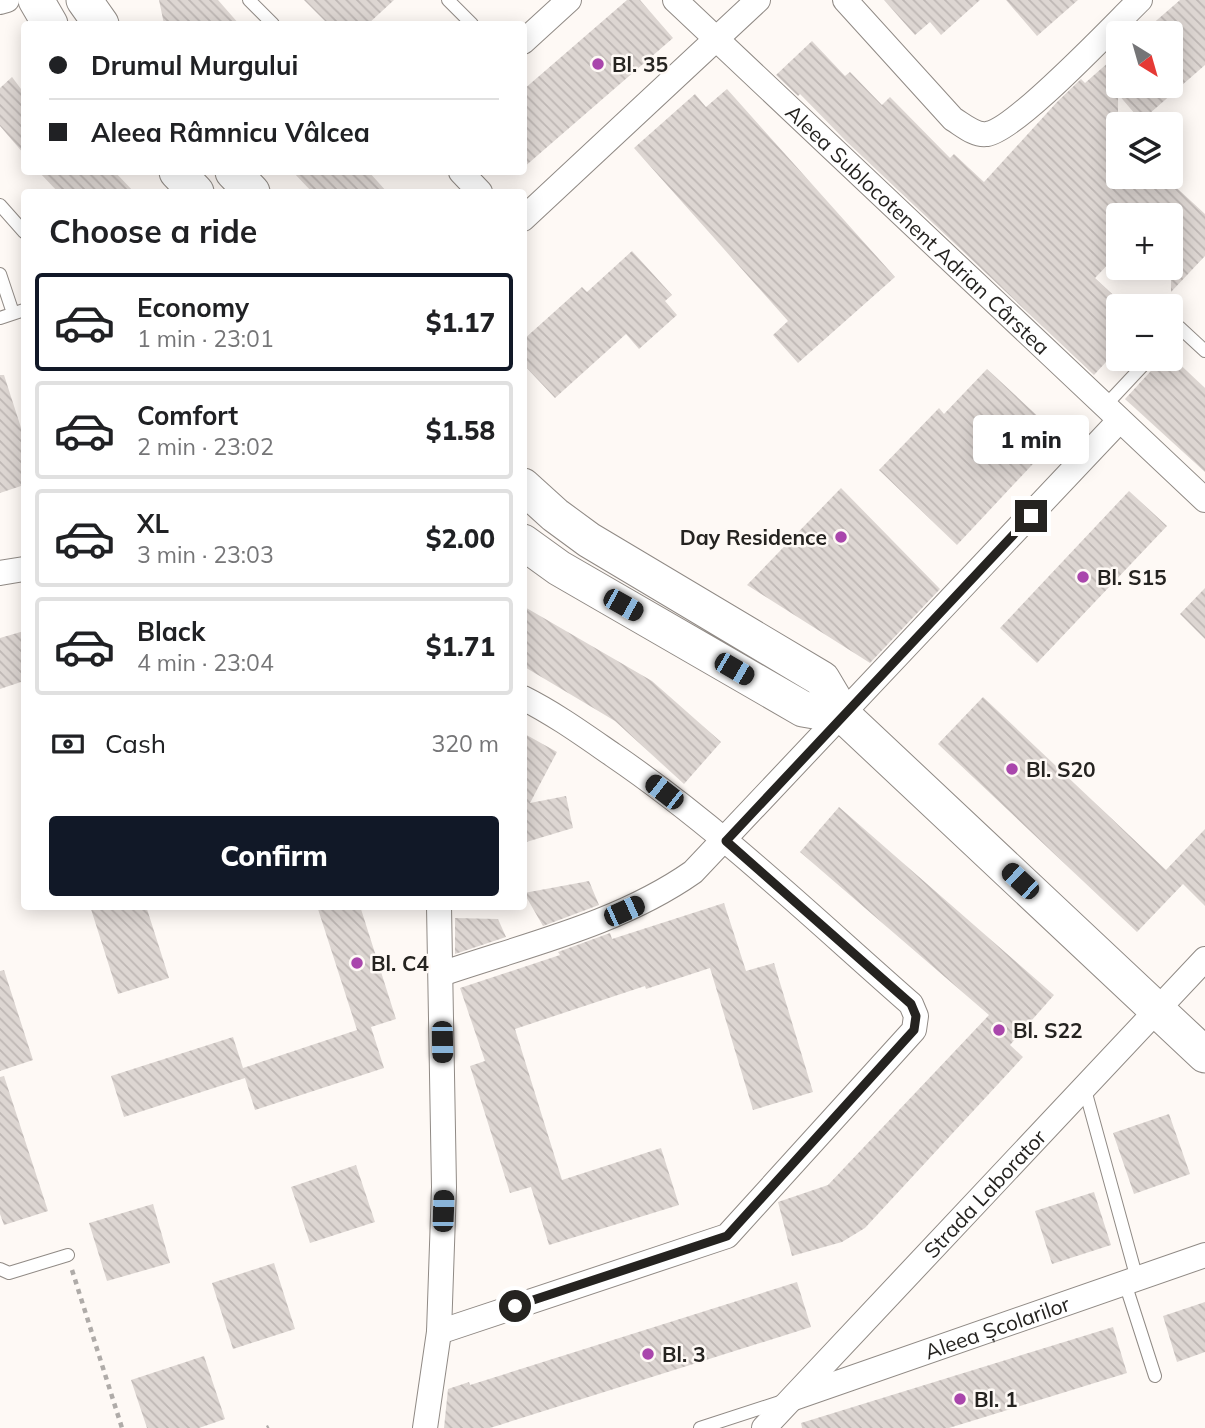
<!DOCTYPE html>
<html lang="en">
<head>
<meta charset="utf-8">
<style>
	body { margin:0; font-family:Mulish,sans-serif; background:#f2f2f2; color:#202124; height:100vh; display:flex; flex-direction:column; font-size:26px; white-space:nowrap }
	* { box-sizing:border-box; margin:0 }
	p { font-size:23px; color:#757577 }
	.icon { flex:none; width:38px; height:38px; fill:none; stroke:currentColor; stroke-width:2; stroke-linecap:round; stroke-linejoin:round }
	.map { position:relative; flex:1; overflow:hidden }
	.panel { position:absolute; left:21px; top:189px; width:506px; height:721px; display:flex; flex-direction:column; background:#fff; border-radius:7px; box-shadow:0 4px 18px #0003 }
	.panel>* { flex:none }
	.top-card { position:absolute; left:21px; top:21px; width:506px; height:154px; border-radius:7px; box-shadow:0 4px 18px #0003; display:grid; align-content:center; height:154px; padding:0 28px; background:#fff }
	.needle { width:46px; rotate:143deg }
	.controls { position:absolute; left:1106px; top:21px; display:grid; gap:14px }
	.controls a { display:grid; place-items:center; width:77px; height:77px; border-radius:7px; background:#fff; box-shadow:0 4px 18px #0003; font-size:35px }
	.end { position:absolute; width:32px; height:32px; margin:-16px; border:9px solid #252320; background:#fff; box-shadow:0 0 0 4px #fff }
	.from { border-radius:50% }
	.bubble { position:absolute; height:49px; border-radius:7px; background:#fff; box-shadow:0 4px 18px #0003; font-size:23px; font-weight:800; line-height:49px; text-align:center }
	.car { position:absolute; width:21px; height:42px; margin:-21px -10px; border-radius:9px; box-shadow:0 0 5px 2px #0007; background:linear-gradient(#222 24%,#8ab4d8 0 40%,#222 0 76%,#8ab4d8 0 86%,#222 0) }
	.top-card b { display:flex; align-items:center; gap:24px; height:66px; font-size:26px }
	.top-card b+b { border-top:2px solid #e0e0e0 }
	.top-card i { width:18px; height:18px; background:#202124 }
	ul { padding:0; list-style:none }
	li { display:flex; align-items:center; gap:21px; height:98px; margin:0 14px 10px; padding:0 14px; border:4px solid #e0e0e0; border-radius:7px }
	li div { flex:1 }
	li b { display:block; font-size:26px }
	li em { font-style:normal; font-weight:800 }
	li.on { border-color:#111827 }
	li>.icon { width:63px; height:63px; stroke-width:1.5 }
	h2 { padding:0 28px; font-size:32px; line-height:84px }
	.pay { display:flex; align-items:center; gap:18px; height:77px; padding:0 28px; font-size:26px }
	.pay p { margin-inline-start:auto }
	.button { display:flex; gap:14px; margin-top:auto; padding:14px 28px }
	.button a { flex:1; height:80px; border-radius:7px; background:#111827; color:#fff; font-size:28px; font-weight:800; line-height:80px; text-align:center }
	.map>svg:first-child { display:block }
	.building { fill:url(#building-back-hatch) }
	.lines { fill:none; stroke-linecap:round; stroke-linejoin:round }
	.lane-casing { stroke:#908a85; stroke-width:14 }
	.street-casing { stroke:#908a85; stroke-width:26 }
	.secondary-casing { stroke:#908a85; stroke-width:37 }
	.path { stroke:#afaba8; stroke-width:4.5; stroke-dasharray:5 5; stroke-linecap:butt }
	.lane { stroke:#fff; stroke-width:12 }
	.street { stroke:#fff; stroke-width:24 }
	.secondary { stroke:#fff; stroke-width:35 }
	.route { stroke:#252320; stroke-width:9 }
	.poi-dot { fill:#a946ac; stroke:#fef9f5; stroke-width:2.5 }
	.labels { text-anchor:middle; dominant-baseline:central; stroke-width:5; stroke-linejoin:round; paint-order:stroke }
	.poi-label { font-size:21px; font-weight:bold; fill:#252320; stroke:#fef9f5; text-anchor:start }
	.street-label { font-size:21px; fill:#252320; stroke:#fef9f5 }
</style>
</head>
<body>
<div class="map">
<svg width="1205" height="1428" viewBox="0 0 1205 1428">
	<defs>
		<pattern id="building-back-hatch" width="6" height="6" patternUnits="userSpaceOnUse" patternTransform="scale(1.75)"><rect width="6" height="6" fill="#ddd6d2"/><path d="M-1 5l2 2M0 0l6 6M5-1l2 2" fill="none" stroke="#beb7b4"/></pattern>
	</defs>
	<rect width="100%" height="100%" fill="#fef9f5"/>
	<!-- building -->
	<path class="building" d="M159 0H218L239 24H164Z
		M304 0H394L368 24H328Z
		M627 0H640L673 38 523 168V90Z
		M884 0H980L941 35 930 22 915 35Z
		M1006 0H1078L1037 36Z
		M1180 0H1205V65L1141 121 1118 94V177H1165L1205 214V256L1171 292V215H1118V254L1095 278 1125 306H1116L1118 349 1094 375 846 141 800 94 798 96 776 75 812 41 845 76 850 72 882 105 890 97 950 158 954 154 984 182 1057 102 1081 79 1085 83 1118 54V86H1171V33H1142Z
		M12 77 24 93V154L0 126V88Z
		M727 89 895 277 798 363 773 335 788 321 634 148 695 94 706 107Z
		M39 172H115L134 192H58Z
		M293 172H369L387 192H312Z
		M632 251 672 295 665 301 677 315 639 349 626 334 555 398 523 364V340L582 287 587 292Z
		M1171 356 1205 388V472L1125 399 1162 359Z
		M987 369 1059 436 957 545 879 470 939 408 944 414Z
		M0 375H4L24 437V485L0 493Z
		M841 488 940 589 870 663 747 585Z
		M1129 491 1167 526 1037 663 1000 628Z
		M1205 588V639L1180 614Z
		M523 606 652 681 721 742 684 784 615 721 523 666Z
		M24 631V681L0 689V638Z
		M983 697 1166 870 1205 829V906L1183 884 1137 932 938 744Z
		M523 733 557 752 530 803 566 796 573 828 523 843Z
		M839 807 1054 995 1010 1045 1023 1057 865 1228 842 1242 792 1256 778 1202 828 1185 989 1015 800 852Z
		M589 881 599 905 543 926 524 893Z
		M724 903 746 971 774 963 813 1092 753 1110 710 968 646 989 645 986 515 1029 562 1180 661 1148 679 1205 549 1245 531 1187 510 1193 470 1066 485 1061 460 988 560 955 558 952 610 933 612 939Z
		M90 906H146L169 978 118 994Z
		M317 906H360L396 1019 371 1027 384 1068 255 1110 245 1078 124 1117 111 1076 233 1037 243 1068 357 1030Z
		M455 918 498 919 506 937 455 954Z
		M4 970 33 1060 0 1071V971Z
		M4 1076 48 1211 4 1225 0 1214V1077Z
		M1169 1114 1190 1174 1134 1194 1113 1133Z
		M356 1165 375 1222 310 1243 291 1187Z
		M1094 1192 1111 1245 1052 1264 1035 1211Z
		M153 1204 170 1263 107 1281 89 1223Z
		M274 1263 295 1329 233 1349 212 1283Z
		M797 1282 811 1327 490 1428H444L448 1389 469 1382 470 1385Z
		M1205 1302V1352L1177 1362 1163 1316Z
		M1113 1327 1127 1373 949 1428H802L801 1423Z
		M204 1356 225 1419 199 1428H147L131 1380Z"/>
	<g class="lines">
		<defs>
			<path id="lane" d="M249 0 273 24
				M448 0 472 24
				M0 205 24 232
				M0 274 13 313
				M0 318 24 310
				M1171 336 1179 327 1205 351
				M1104 407 1149 359
				M1084 1086 1137 1279
				M0 1269 9 1273 68 1255
				M1125 1283 1155 1376
				M700 1428 783 1401"/>
			<g id="street">
				<path id="s1" d="M675 0 1205 500"/>
				<path d="M845 0 953 119C963 125 975 136 987 134 1016 130 1114 25 1140 0"/>
				<path d="M0 2 7 0"/>
				<path d="M523 42 569 0"/>
				<path d="M461 172 480 192"/>
				<path d="M523 219 758 0"/>
				<path d="M0 573 24 569"/>
				<path d="M441 974C526 945 619 924 693 872L1119 421"/>
				<path d="M439 1332 727 1236 914 1030 916 1016 911 1004C814 919 720 828 613 755 584 735 555 714 523 698"/>
				<path id="s2" d="M794 1398 1205 1255"/>
				<path d="M425 1428 439 1332 444 1187 439 906"/>
				<path id="s3" d="M764 1428 1205 959"/>
			</g>
			<path id="secondary" d="M36 0 50 24
				M84 0 101 24
				M177 172 196 192
				M233 172 252 192
				M523 486 555 515 589 540 822 679 844 716 1205 1055
				M523 542 559 568 803 709 844 716"/>
		</defs>
		<!-- lane casing -->
		<use href="#lane" class="lane-casing"/>
		<!-- street casing -->
		<use href="#street" class="street-casing"/>
		<!-- secondary casing -->
		<use href="#secondary" class="secondary-casing"/>
		<!-- path -->
		<path class="path" d="M72 1270 122 1428
			M267 1428 269 1427"/>
		<!-- lane -->
		<use href="#lane" class="lane"/>
		<!-- street -->
		<use href="#street" class="street"/>
		<!-- secondary -->
		<use href="#secondary" class="secondary"/>
	</g>
	<g class="lines">
		<!-- route -->
		<path class="route" d="M515 1306 727 1236 914 1030 916 1016 911 1004 726 841 1031 516"/>
	</g>
	<!-- markers -->
	<g class="poi-dot">
		<circle cx="598" cy="64" r="7"/>
		<circle cx="841" cy="537" r="7"/>
		<circle cx="1083" cy="577" r="7"/>
		<circle cx="1012" cy="769" r="7"/>
		<circle cx="357" cy="963" r="7"/>
		<circle cx="999" cy="1030" r="7"/>
		<circle cx="648" cy="1354" r="7"/>
		<circle cx="960" cy="1399" r="7"/>
	</g>
	<g class="labels">
		<!-- poi labels -->
		<g class="poi-label">
			<text x="612" y="64">Bl. 35</text>
			<text x="827" y="537" text-anchor="end">Day Residence</text>
			<text x="1097" y="577">Bl. S15</text>
			<text x="1026" y="769">Bl. S20</text>
			<text x="371" y="963">Bl. C4</text>
			<text x="1013" y="1030">Bl. S22</text>
			<text x="662" y="1354">Bl. 3</text>
			<text x="974" y="1399">Bl. 1</text>
		</g>
		<!-- street labels -->
		<g class="street-label">
			<text stroke="none"><textPath href="#s1" startOffset="334">Aleea Sublocotenent Adrian Cârstea</textPath></text>
			<text stroke="none"><textPath href="#s3" startOffset="322">Strada Laborator</textPath></text>
			<text stroke="none"><textPath href="#s2" startOffset="215">Aleea Școlarilor</textPath></text>
		</g>
	</g>
</svg>
<div class="controls">
<a><svg class="needle" viewBox="-14 -14 28 28"><path d="M0-13l5 13h-10z" fill="#e53935"/><path d="M0 13l5-13h-10z" fill="#757577"/></svg></a>
<a><svg class="icon" aria-label="layers" viewBox="0 0 24 24"><path d="M12 4l9 5-9 5-9-5zM3 14l9 5 9-5"/></svg></a>
<a>+</a>
<a>−</a>
</div>
<i class="end from" style="left:515px;top:1306px"></i>
<i class="end" style="left:1031px;top:516px"></i>
<div class="bubble" style="left:973px;top:415px;width:116px">1 min</div>
<i class="car" style="left:623px;top:605px;rotate:119deg"></i>
<i class="car" style="left:734px;top:669px;rotate:120deg"></i>
<i class="car" style="left:664px;top:792px;rotate:308deg"></i>
<i class="car" style="left:1020px;top:881px;rotate:313deg"></i>
<i class="car" style="left:624px;top:911px;rotate:66deg"></i>
<i class="car" style="left:442px;top:1042px;rotate:179deg"></i>
<i class="car" style="left:443px;top:1211px;rotate:2deg"></i>
<div class="top-card">
<b><i class="from"></i>Drumul Murgului</b>
<b><i></i>Aleea Râmnicu Vâlcea</b>
</div>
<section class="panel">
<h2>Choose a ride</h2>
<ul>
<li class="on"><svg class="icon" aria-label="car" viewBox="0 0 24 24"><path d="M5 17H2v-5l4-1 3-4h7l3 4 3 1v5h-3M9 17h6M6 11h13"/><circle cx="7" cy="17" r="2"/><circle cx="17" cy="17" r="2"/></svg><div><b>Economy</b><p>1 min · 23:01</p></div><em>$1.17</em></li>
<li><svg class="icon" aria-label="car" viewBox="0 0 24 24"><path d="M5 17H2v-5l4-1 3-4h7l3 4 3 1v5h-3M9 17h6M6 11h13"/><circle cx="7" cy="17" r="2"/><circle cx="17" cy="17" r="2"/></svg><div><b>Comfort</b><p>2 min · 23:02</p></div><em>$1.58</em></li>
<li><svg class="icon" aria-label="car" viewBox="0 0 24 24"><path d="M5 17H2v-5l4-1 3-4h7l3 4 3 1v5h-3M9 17h6M6 11h13"/><circle cx="7" cy="17" r="2"/><circle cx="17" cy="17" r="2"/></svg><div><b>XL</b><p>3 min · 23:03</p></div><em>$2.00</em></li>
<li><svg class="icon" aria-label="car" viewBox="0 0 24 24"><path d="M5 17H2v-5l4-1 3-4h7l3 4 3 1v5h-3M9 17h6M6 11h13"/><circle cx="7" cy="17" r="2"/><circle cx="17" cy="17" r="2"/></svg><div><b>Black</b><p>4 min · 23:04</p></div><em>$1.71</em></li>
</ul>
<div class="pay"><svg class="icon" aria-label="cash" viewBox="0 0 24 24"><path d="M3 7h18v10H3z"/><circle cx="12" cy="12" r="2"/></svg>Cash<p>320 m</p></div>
<div class="button"><a>Confirm</a></div>
</section>
</div>
</body>
</html>
